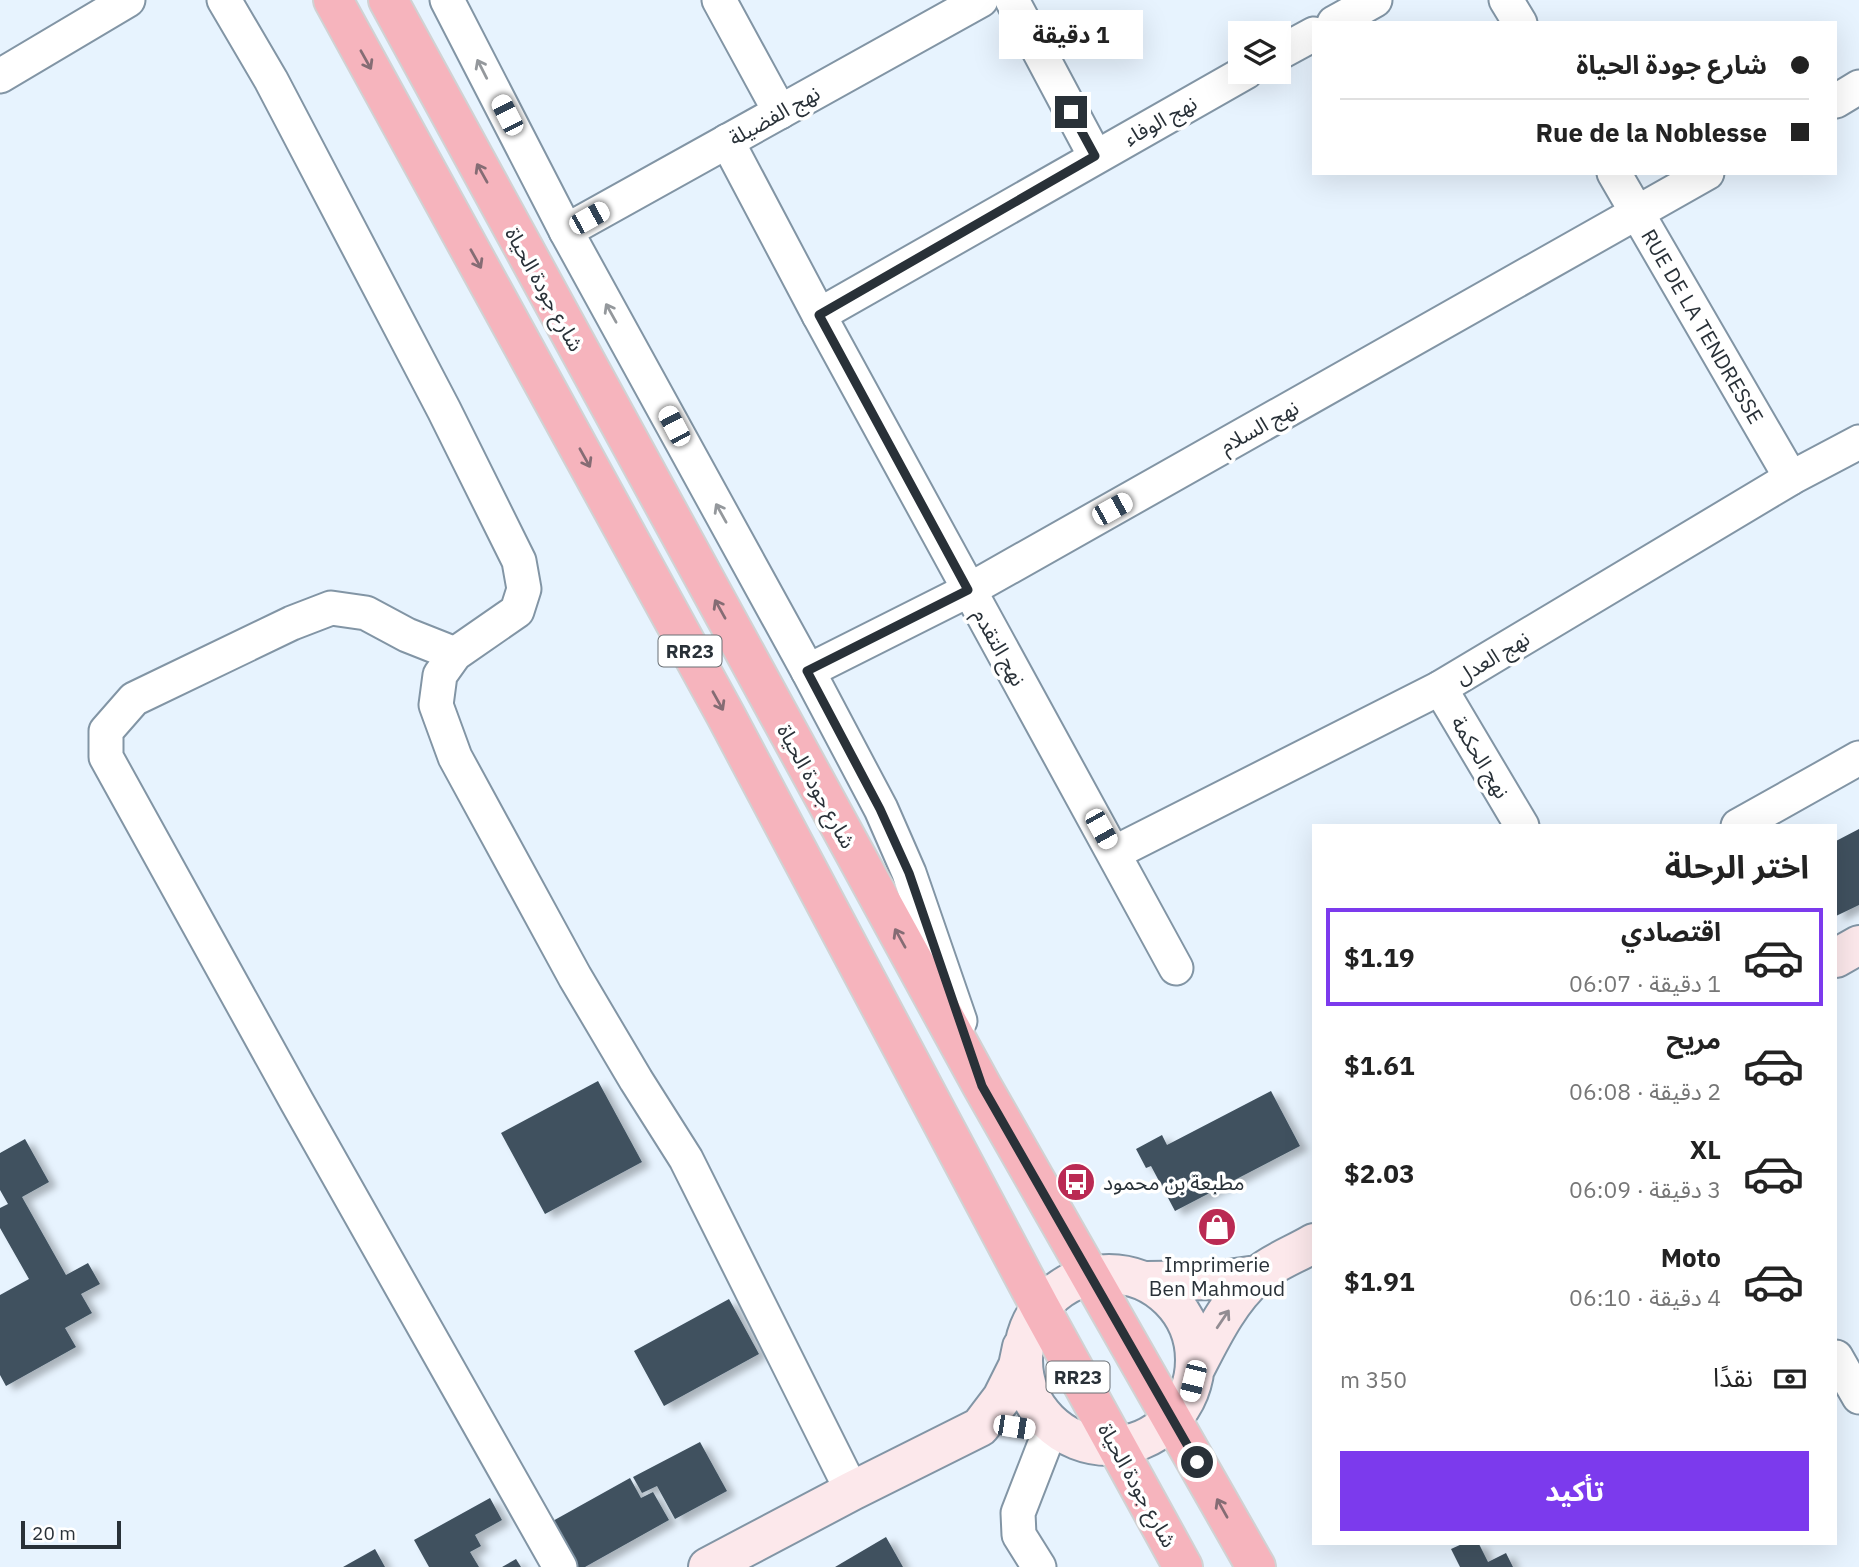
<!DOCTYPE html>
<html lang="ar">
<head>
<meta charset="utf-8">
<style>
	body { margin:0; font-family:"IBM Plex Sans","Noto Sans Arabic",sans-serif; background:#f6f6f6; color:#222; direction:rtl; height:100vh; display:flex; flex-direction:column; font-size:26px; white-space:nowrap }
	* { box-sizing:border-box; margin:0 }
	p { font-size:23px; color:#767676 }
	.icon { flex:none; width:38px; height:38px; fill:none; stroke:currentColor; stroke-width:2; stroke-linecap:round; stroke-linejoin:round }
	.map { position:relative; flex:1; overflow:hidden; direction:ltr }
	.sheet { position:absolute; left:1312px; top:824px; width:525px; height:721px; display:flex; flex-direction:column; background:#fff; border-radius:0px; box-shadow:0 7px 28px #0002; direction:rtl }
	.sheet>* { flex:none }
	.hud { position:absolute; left:1312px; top:21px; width:525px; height:154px; border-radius:0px; box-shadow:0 7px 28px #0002; direction:rtl; display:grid; align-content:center; height:154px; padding:0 28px; background:#fff }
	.buttons { position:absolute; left:1228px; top:21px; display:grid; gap:14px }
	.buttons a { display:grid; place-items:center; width:63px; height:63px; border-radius:0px; background:#fff; box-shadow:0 7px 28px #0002; font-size:35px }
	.scale { position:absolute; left:21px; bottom:18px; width:100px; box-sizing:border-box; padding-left:7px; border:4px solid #293138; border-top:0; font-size:19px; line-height:24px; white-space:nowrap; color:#293138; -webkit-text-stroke:5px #fff; paint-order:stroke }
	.end { position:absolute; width:32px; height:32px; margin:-16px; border:9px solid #293138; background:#fff; box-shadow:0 0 0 4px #fff }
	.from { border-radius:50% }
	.bubble { position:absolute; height:49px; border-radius:0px; background:#fff; box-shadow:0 7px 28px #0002; font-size:23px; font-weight:700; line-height:49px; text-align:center; direction:rtl }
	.car { position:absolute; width:21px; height:42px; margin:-21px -10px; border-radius:9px; box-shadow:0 0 5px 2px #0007; background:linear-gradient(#fff 24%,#345 0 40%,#fff 0 76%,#345 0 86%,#fff 0) }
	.hud b { display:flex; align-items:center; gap:24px; height:66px; font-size:26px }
	.hud b+b { border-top:2px solid #e0e0e0 }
	.hud i { width:18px; height:18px; background:#222 }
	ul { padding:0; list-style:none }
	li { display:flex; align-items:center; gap:21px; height:98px; margin:0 14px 10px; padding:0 14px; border:4px solid transparent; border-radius:0px }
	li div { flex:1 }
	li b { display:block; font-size:26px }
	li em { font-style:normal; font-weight:700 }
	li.on { border-color:#7c3aed }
	li>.icon { width:63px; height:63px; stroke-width:1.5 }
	h2 { padding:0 28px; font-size:32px; line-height:84px }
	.pay { display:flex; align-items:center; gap:18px; height:77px; padding:0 28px; font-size:26px }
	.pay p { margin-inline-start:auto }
	.primary-button { display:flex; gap:14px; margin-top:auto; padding:14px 28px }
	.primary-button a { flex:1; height:80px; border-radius:0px; background:#7c3aed; color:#fff; font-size:28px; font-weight:700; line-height:80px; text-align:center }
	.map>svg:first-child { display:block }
	.building { fill:#3f515f; filter:url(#shadow) }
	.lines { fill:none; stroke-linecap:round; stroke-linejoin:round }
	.street-casing { stroke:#8295a5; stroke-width:37 }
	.secondary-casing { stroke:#8295a5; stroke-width:42 }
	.highway-casing { stroke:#d0d2d3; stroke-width:42 }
	.street { stroke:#fff; stroke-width:33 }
	.secondary { stroke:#fce8eb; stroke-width:38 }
	.highway { stroke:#f6b4bd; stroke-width:38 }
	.oneway { stroke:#856c74 }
	.oneway2 { stroke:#94989c }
	.oneway3 { stroke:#928c92 }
	.route { stroke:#293138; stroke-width:9 }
	.labels { text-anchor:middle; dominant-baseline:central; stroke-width:7; stroke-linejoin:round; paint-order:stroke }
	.shield { fill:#fff; stroke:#696f74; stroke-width:2 }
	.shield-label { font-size:19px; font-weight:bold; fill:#293138 }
	.street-label { font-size:21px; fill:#293138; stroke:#fff }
	.poi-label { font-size:21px; fill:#293138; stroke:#fff; text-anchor:start }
</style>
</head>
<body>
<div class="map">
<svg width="1859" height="1567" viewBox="0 0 1859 1567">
	<defs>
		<filter id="shadow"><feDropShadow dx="8" dy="4.5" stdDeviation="3.5" flood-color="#0004"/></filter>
	</defs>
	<rect width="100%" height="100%" fill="#e7f3fe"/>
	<!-- building -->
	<path class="building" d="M1859 829V905L1836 916V841Z
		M598 1081 642 1162 545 1214 501 1133Z
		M1271 1091 1300 1146 1175 1211 1151 1166 1146 1168 1136 1149 1162 1135 1167 1145Z
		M25 1139 49 1182 22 1197 66 1275 88 1263 100 1284 81 1294 92 1313 65 1328 76 1347 6 1386 0 1375V1295L29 1279 0 1228V1208L8 1204 0 1190V1153Z
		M729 1299 759 1354 664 1406 634 1351Z
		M700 1442 727 1491 675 1519 657 1486 642 1493 633 1477Z
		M630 1478 641 1498 653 1492 669 1520 585 1567H569L542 1527Z
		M490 1498 502 1520 475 1535 481 1546 470 1552 479 1567H429L414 1540Z
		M886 1537 903 1567H835Z
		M1462 1544H1479L1488 1562 1506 1553 1513 1567H1460L1451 1549Z
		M375 1549 385 1567H343Z
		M516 1559 521 1567H502Z"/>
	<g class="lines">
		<defs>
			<g id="street">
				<path d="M224 0 271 80 444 410 519 561 524 589 517 611 455 654 440 675 436 705 455 757 575 977 636 1080 686 1159 852 1491"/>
				<path d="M447 0 566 231 808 671 881 809 909 873 960 1021"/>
				<path d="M719 0 780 112"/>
				<path d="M1012 0 1095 156"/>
				<path d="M1506 0 1520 23"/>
				<path d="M1334 23 1375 0"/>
				<path d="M1279 53 1314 34"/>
				<path d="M0 76 128 0"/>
				<path d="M1836 101 1859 87"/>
				<path d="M727 141 819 315 1176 968"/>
				<path id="s1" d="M1614 173 1791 478"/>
				<path d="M566 231 981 0"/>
				<path d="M819 315 1246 72"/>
				<path d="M455 654 407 635 366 613 331 608 292 623 134 699 106 731V757L297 1102 560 1567"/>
				<path d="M808 671 969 590 1707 173"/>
				<path d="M1440 688 1522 826"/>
				<path d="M1738 826 1859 758"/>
				<path d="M1114 853 1440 688 1791 478 1859 442"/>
				<path d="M1836 1357 1859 1397"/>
				<path d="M1039 1567 1019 1535 1018 1513 1049 1433"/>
			</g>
			<path id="secondary" d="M1836 958 1859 945
				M1023 1360a86 86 0 1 1 172 0a86 86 0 1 1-172 0Z
				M1147 1281 1221 1280 1257 1275
				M1196 1367C1212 1336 1230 1299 1257 1276 1273 1262 1296 1254 1314 1243
				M708 1567 852 1491 980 1427 1002 1398 1018 1366 1022 1347"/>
			<path id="highway" d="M333 0 725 714 1040 1307 1183 1567
				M388 0 982 1086 1256 1567"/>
		</defs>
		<!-- street casing -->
		<use href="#street" class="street-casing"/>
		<!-- secondary casing -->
		<use href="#secondary" class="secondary-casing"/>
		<!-- highway casing -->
		<use href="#highway" class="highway-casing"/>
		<!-- street -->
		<use href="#street" class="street"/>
		<!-- secondary -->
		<use href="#secondary" class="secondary"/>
		<!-- highway -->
		<use href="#highway" class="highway"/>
	</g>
	<!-- one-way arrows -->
	<defs><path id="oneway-shaft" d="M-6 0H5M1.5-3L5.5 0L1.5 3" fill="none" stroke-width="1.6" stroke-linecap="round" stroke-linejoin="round" transform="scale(1.75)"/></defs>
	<g class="oneway">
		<use href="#oneway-shaft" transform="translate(366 60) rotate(61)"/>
		<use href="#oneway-shaft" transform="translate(482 173) rotate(-119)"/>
		<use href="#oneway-shaft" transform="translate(476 259) rotate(61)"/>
		<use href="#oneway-shaft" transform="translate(585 458) rotate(61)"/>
		<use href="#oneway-shaft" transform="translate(720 609) rotate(-119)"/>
		<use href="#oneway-shaft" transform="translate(718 701) rotate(61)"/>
		<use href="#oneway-shaft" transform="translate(900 938) rotate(-119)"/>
		<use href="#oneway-shaft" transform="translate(1222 1508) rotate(-119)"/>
	</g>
	<g class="oneway2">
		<use href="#oneway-shaft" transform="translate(482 69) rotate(-117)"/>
		<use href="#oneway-shaft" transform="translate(611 313) rotate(-119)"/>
		<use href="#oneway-shaft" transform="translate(721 513) rotate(-119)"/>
	</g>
	<use class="oneway3" href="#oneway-shaft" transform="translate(1223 1319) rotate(-56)"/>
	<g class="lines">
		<!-- route -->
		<path class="route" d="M1071 112 1095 156 819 315 968 590 807 671 880 809 909 873 982 1086 1197 1462"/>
	</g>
	<!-- icons -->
	<defs>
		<symbol id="bus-disc" viewBox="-11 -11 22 22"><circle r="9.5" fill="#ba2a53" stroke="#fff"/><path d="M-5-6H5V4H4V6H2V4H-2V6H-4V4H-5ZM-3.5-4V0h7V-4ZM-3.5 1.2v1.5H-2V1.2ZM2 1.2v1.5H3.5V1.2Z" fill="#fff"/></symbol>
		<symbol id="shop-disc" viewBox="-11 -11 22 22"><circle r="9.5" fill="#ba2a53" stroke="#fff"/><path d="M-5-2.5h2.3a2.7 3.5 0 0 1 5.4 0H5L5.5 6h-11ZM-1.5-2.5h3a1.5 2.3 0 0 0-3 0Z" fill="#fff"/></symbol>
	</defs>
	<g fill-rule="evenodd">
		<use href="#bus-disc" x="1054" y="1160" width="44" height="44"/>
		<use href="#shop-disc" x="1195" y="1205" width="44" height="44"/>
	</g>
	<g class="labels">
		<!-- shield labels -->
		<g class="shield">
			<rect x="658.5" y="635.5" width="63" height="31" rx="5"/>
			<rect x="1046.5" y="1361.5" width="63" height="31" rx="5"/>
		</g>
		<g class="shield-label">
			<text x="690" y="651">RR23</text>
			<text x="1078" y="1377">RR23</text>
		</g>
		<!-- street labels -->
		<g class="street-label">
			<text transform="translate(774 115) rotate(-29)">نهج الفضيلة</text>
			<text transform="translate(1160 120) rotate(-29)">نهج الوفاء</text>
			<text transform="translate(545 289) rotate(61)">شارع جودة الحياة</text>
			<text stroke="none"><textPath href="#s1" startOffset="177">RUE DE LA TENDRESSE</textPath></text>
			<text transform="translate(1259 426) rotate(-29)">نهج السلام</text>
			<text transform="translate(1000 647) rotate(61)">نهج التقدم</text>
			<text transform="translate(1492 657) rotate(-31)">نهج العدل</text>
			<text transform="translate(1481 757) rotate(59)">نهج الحكمة</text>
			<text transform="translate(817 786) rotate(61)">شارع جودة الحياة</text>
			<text transform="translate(1138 1485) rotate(61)">شارع جودة الحياة</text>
		</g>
		<!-- poi labels -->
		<g class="poi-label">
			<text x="1103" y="1182">مطبعة بن محمود</text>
			<text x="1217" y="1264" text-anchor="middle">Imprimerie<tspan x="1217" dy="24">Ben Mahmoud</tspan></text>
		</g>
	</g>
</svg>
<div class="buttons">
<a><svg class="icon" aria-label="layers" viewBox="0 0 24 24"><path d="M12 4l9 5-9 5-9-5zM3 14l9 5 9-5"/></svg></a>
</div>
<div class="scale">20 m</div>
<i class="end from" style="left:1197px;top:1462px"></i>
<i class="end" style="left:1071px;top:112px"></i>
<div class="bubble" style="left:999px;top:10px;width:144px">1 دقيقة</div>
<i class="car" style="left:507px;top:115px;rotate:333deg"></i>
<i class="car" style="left:589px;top:218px;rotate:61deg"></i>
<i class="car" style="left:674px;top:426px;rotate:332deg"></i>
<i class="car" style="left:1112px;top:509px;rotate:61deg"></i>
<i class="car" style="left:1101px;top:829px;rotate:151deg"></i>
<i class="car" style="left:1193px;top:1381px;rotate:194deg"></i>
<i class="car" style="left:1014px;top:1427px;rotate:99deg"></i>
<div class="hud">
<b><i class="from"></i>شارع جودة الحياة</b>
<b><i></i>Rue de la Noblesse</b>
</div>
<section class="sheet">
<h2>اختر الرحلة</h2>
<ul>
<li class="on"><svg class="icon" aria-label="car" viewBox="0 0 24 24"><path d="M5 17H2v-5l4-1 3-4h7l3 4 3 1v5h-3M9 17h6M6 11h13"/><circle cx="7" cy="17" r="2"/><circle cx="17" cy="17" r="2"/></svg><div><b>اقتصادي</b><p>1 دقيقة · 06:07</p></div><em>$1.19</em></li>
<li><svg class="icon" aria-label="car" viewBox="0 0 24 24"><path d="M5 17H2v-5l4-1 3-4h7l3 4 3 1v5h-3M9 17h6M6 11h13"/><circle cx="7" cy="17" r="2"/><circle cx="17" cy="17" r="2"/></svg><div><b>مريح</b><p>2 دقيقة · 06:08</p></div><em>$1.61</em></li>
<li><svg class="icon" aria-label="car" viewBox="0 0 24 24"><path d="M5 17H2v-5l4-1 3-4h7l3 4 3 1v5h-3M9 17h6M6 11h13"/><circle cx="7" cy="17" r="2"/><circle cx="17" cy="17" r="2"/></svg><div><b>XL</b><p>3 دقيقة · 06:09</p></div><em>$2.03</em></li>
<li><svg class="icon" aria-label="car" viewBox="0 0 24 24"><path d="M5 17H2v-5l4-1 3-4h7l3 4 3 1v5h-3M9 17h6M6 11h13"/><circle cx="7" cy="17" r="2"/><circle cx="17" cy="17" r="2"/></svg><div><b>Moto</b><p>4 دقيقة · 06:10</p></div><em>$1.91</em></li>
</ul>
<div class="pay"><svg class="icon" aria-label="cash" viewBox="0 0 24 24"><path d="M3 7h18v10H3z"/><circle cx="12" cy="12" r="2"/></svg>نقدًا<p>350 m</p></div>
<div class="primary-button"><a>تأكيد</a></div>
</section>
</div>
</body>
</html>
